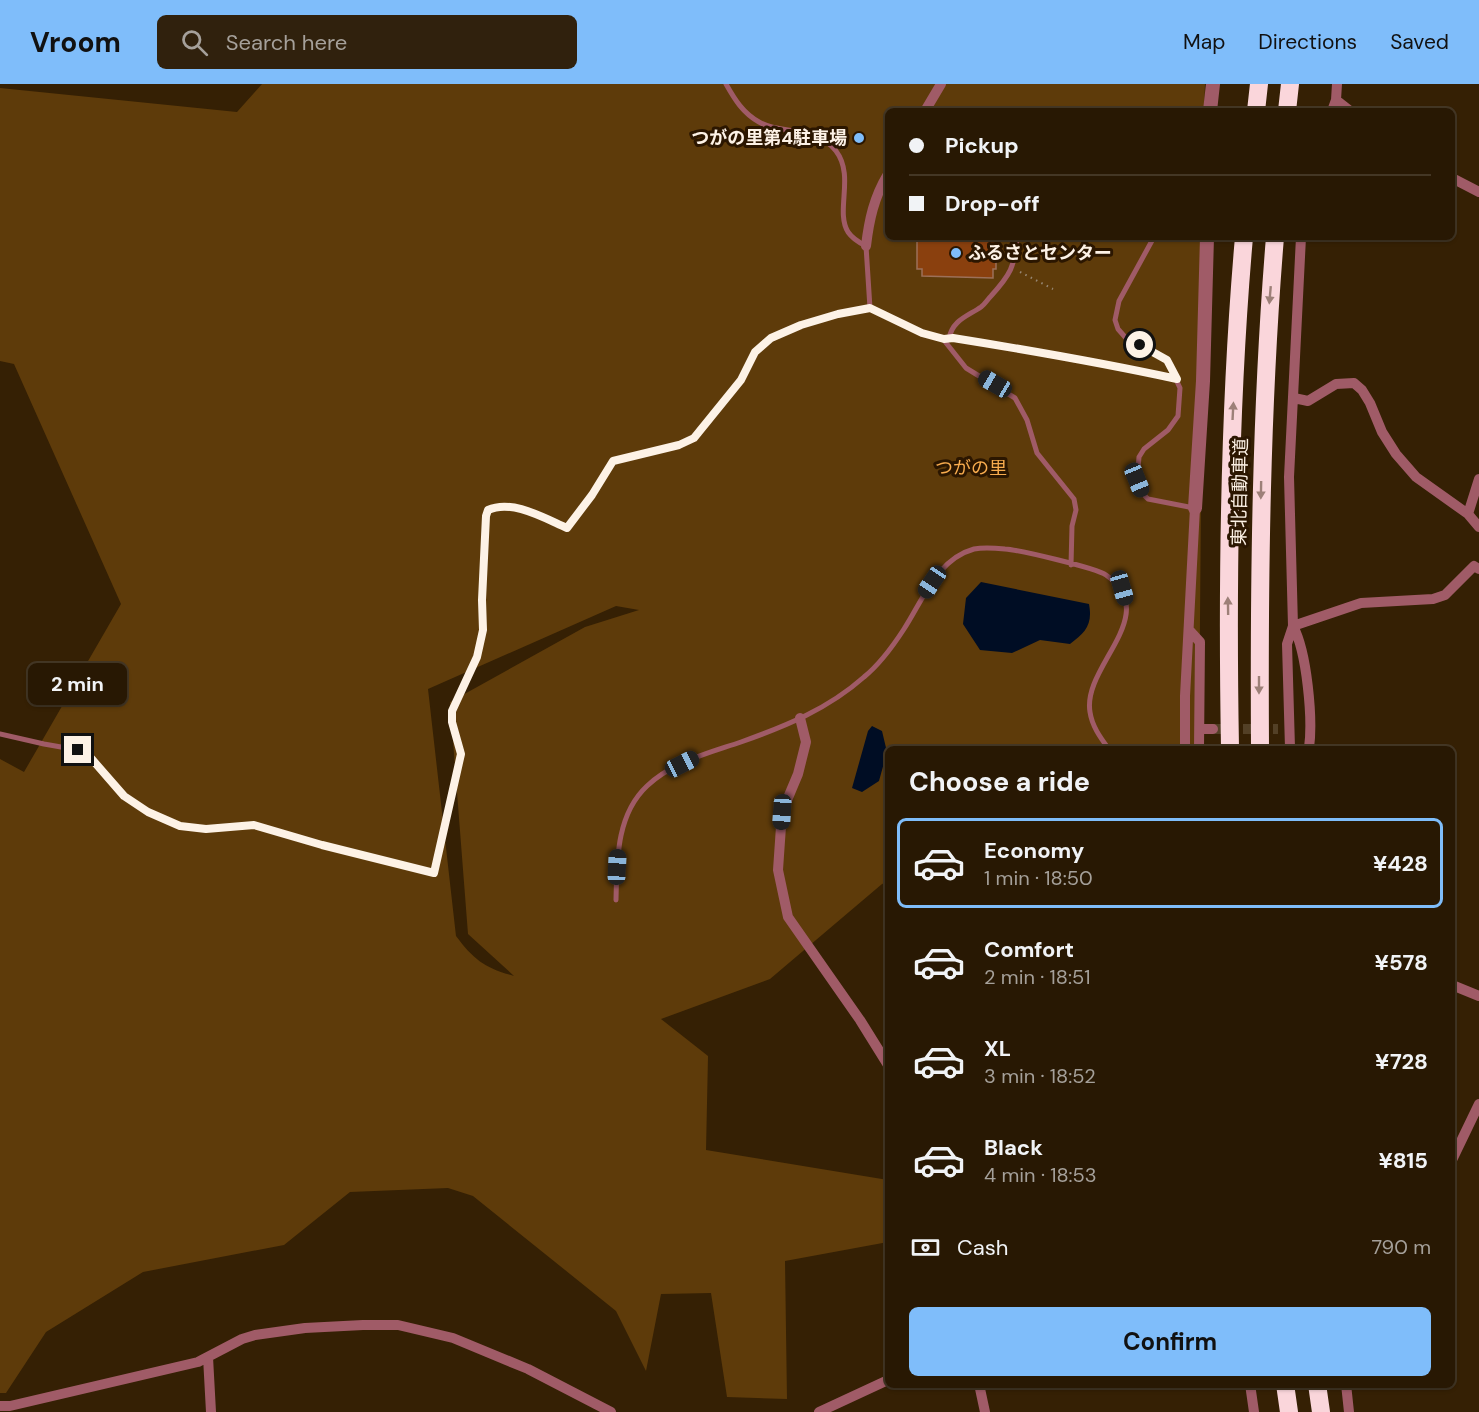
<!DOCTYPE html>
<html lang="en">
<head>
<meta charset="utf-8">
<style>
	body { margin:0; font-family:"DM Sans","Noto Sans JP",sans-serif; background:#30210d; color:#f1f3f6; height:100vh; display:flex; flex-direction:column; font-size:22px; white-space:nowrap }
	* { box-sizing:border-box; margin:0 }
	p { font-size:20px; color:#a5a09a }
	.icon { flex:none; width:33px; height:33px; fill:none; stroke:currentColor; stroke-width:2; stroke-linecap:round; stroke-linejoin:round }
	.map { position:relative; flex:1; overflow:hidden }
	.details { position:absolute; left:885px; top:662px; width:570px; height:642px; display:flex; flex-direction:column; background:#281803; border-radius:9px; box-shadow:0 2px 4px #0004,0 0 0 2px #443725 }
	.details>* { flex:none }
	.banner { position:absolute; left:885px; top:24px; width:570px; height:132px; border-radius:9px; box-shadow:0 2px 4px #0004,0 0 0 2px #443725; display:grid; align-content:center; height:132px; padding:0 24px; background:#281803 }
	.end { position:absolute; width:27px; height:27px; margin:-14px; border:8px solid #fdf2e6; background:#111; box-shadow:0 0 0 3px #111 }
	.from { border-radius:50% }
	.bubble { position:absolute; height:42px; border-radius:9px; background:#281803; box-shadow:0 2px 4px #0004,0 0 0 2px #443725; font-size:20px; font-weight:700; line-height:42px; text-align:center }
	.car { position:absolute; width:18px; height:36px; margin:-18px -9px; border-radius:8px; box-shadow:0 0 4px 2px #0007; background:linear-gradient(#222 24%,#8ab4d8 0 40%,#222 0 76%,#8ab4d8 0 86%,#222 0) }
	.banner b { display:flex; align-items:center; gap:21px; height:57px; font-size:22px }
	.banner b+b { border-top:2px solid #443725 }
	.banner i { width:15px; height:15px; background:#f1f3f6 }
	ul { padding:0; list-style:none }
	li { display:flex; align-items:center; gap:18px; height:90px; margin:0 12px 9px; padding:0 12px; border:3px solid transparent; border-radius:9px }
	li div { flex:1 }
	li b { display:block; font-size:22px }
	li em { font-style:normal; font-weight:700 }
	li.selected { border-color:#7fbdfa }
	li>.icon { width:54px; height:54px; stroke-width:1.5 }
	h2 { padding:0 24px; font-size:27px; line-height:72px }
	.pay { display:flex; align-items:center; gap:15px; height:66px; padding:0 24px; font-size:22px }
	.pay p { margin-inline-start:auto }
	.cta { display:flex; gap:12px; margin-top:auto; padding:12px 24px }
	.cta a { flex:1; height:69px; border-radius:9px; background:#7fbdfa; color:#111; font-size:24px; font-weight:700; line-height:69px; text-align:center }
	header { display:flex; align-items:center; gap:36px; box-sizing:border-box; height:84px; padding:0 30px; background:#7fbdfa; color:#111 }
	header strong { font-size:28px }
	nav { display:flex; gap:33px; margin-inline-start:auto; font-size:21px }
	.search { width:420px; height:54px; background:#30210d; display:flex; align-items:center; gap:15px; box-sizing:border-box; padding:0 21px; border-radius:9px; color:#a5a09a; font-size:22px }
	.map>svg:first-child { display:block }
	.green { fill:#5e3b0a; fill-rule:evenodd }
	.water { fill:#000d24 }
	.building { fill:#8a400e; stroke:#9c7059; stroke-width:1.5 }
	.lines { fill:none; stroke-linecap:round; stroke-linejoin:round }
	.minor-tunnel { stroke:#534026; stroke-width:10; stroke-dasharray:10 5; stroke-linecap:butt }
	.path { stroke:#978773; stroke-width:2; stroke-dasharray:1.5 4.5; stroke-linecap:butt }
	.service { stroke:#a05b67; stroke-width:5 }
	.minor { stroke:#a05b67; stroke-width:10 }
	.tertiary { stroke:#a05b67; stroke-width:14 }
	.motorway { stroke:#fad6db; stroke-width:18 }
	.oneway { fill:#9d8078 }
	.route { stroke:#fdf2e6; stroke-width:8 }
	.poi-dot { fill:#7fbdfa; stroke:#2b1600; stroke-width:2 }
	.labels { text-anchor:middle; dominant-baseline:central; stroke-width:6; stroke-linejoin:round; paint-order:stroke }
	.poi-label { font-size:18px; font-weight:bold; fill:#fdf2e6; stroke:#2b1600; text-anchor:end }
	.park-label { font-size:18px; fill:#f8ac4e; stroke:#2b1600 }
	.street-label { font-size:18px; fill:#fdf2e6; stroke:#2b1600 }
</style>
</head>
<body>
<header>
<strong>Vroom</strong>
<div class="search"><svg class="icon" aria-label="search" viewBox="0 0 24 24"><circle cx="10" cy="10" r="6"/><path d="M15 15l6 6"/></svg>Search here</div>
<nav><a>Map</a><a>Directions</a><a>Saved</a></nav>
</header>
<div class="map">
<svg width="1479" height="1328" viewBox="0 0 1479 1328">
	<rect width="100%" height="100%" fill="#352004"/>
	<!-- green -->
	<path class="green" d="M262 0H1205L1204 27H888V153H1203L1199 664H888V798L882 800 770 895 661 935 708 972 706 1066 888 1096V1158L785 1177 787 1315 727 1313 711 1209 661 1210 646 1287 616 1227 473 1112 448 1104 350 1108 284 1161 143 1188 46 1248 6 1309H0V675L24 688 121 520 14 280 0 277V4L237 28ZM616 522 639 526 585 543 450 618 468 850 514 892C485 884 474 876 456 852L428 605Z"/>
	<!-- water -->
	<path class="water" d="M981 498 1089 520C1093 541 1085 549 1070 560L1040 556 1012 569 980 566 963 540 966 514Z
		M872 642 882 647 887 668 879 697 862 708 852 704 868 647Z"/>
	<!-- building -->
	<path class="building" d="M917 153 996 154V185H993V194L922 192V185H917Z"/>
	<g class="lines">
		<!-- minor-tunnel -->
		<path class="minor-tunnel" d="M1213 645H1278"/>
		<!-- path -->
		<path class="path" d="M1020 188 1053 205"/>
		<!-- service -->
		<path class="service" d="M726 0C735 16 743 29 759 38 781 51 816 41 836 67 855 92 835 127 848 148 852 154 860 159 866 162L870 224
			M1154 153 1119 217 1115 236 1118 245 1125 253 1167 276 1180 304 1178 332 1168 346 1144 365 1139 373 1137 396 1143 410 1148 415 1194 424
			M943 255 953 254C1028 266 1103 278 1177 295
			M949 255C952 236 968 232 981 223 985 220 987 216 991 212 1010 191 1015 183 1017 153
			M0 650 44 660 78 666 90 673 124 713 148 728 179 742 206 745 254 741 322 761 434 789 461 670 451 638 452 627 477 573 483 546 482 516 486 432 488 426C512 415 544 434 566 444L592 411 613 377 679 361 694 354 741 296 755 268 771 254 801 241 838 230 870 224 922 249 943 255 966 284 1015 314 1027 336 1037 369 1074 415 1076 426 1072 442 1071 481
			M616 816C617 777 616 731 647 702 672 678 709 669 741 658 786 642 828 625 864 593 880 580 893 562 904 545 923 516 937 475 974 465 984 463 995 464 1005 465 1020 466 1096 484 1106 491 1163 531 1082 582 1090 628 1092 642 1100 653 1108 664"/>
		<!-- minor -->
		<path class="minor" d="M1336 16 1350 27
			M925 27 941 0
			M1332 27 1336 16 1337 0
			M1452 94 1479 108
			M866 162C869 136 874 113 888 90
			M1294 314 1308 317 1336 300 1354 299 1362 306 1370 319 1382 348 1396 370 1416 393 1468 430 1479 443
			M1468 430 1479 395
			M1293 542 1361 519 1433 515 1445 511 1474 482 1479 485
			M1293 542C1307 568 1313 635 1309 664
			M1189 546 1200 558 1199 664
			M800 634 806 658 798 690 782 728 778 786 788 833 860 936 888 981
			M1200 645H1213
			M1185 664V612L1195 424
			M1290 664 1287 560 1293 542 1289 393 1301 153
			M1452 901 1479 912
			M1452 1076 1479 1020
			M208 1273 211 1328
			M979 1300 985 1328
			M1250 1300 1254 1328
			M1346 1300 1349 1328
			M0 1322H10L198 1278 242 1255 255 1251 305 1244 363 1241H398L453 1254 528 1285 611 1328
			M819 1328 888 1296"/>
		<!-- tertiary -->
		<path class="tertiary" d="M1210 27 1213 0
			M1195 424 1203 297 1207 153"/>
		<!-- motorway -->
		<path class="motorway" d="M1256 27 1259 0
			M1287 27 1290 0
			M1230 664C1227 494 1229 323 1244 153
			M1260 664C1259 494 1261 323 1275 153
			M1285 1300 1289 1328
			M1317 1300 1321 1328"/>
	</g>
	<!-- one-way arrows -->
	<defs><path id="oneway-solid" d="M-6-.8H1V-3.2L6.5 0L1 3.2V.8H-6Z" transform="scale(1.5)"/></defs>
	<g class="oneway">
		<use href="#oneway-solid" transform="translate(1270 211) rotate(95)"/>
		<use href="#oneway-solid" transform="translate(1233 327) rotate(-87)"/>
		<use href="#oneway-solid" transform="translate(1261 406) rotate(91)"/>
		<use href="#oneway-solid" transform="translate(1228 522) rotate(-91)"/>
		<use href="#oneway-solid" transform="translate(1259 601) rotate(90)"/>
	</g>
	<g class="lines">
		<!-- route -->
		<path class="route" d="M78 666 90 673 124 712 148 728 180 742 206 745 254 741 322 761 434 789 461 670 452 638V627L477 573 483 546 482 516 486 432 488 426C512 415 544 434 567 444L592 411 613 377 679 361 694 354 741 296 755 268 771 254 801 241 838 230 870 224 922 249 944 255 953 254C1028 266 1103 279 1177 295L1167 276 1140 261"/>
	</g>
	<!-- markers -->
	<g class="poi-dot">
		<circle cx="859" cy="54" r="6"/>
		<circle cx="956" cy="169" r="6"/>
	</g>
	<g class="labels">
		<!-- poi labels -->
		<g class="poi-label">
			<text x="847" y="54">つがの里第4駐車場</text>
			<text x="968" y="169" text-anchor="start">ふるさとセンター</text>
		</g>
		<!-- park labels -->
		<g class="park-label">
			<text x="971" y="384">つがの里</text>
		</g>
		<!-- street labels -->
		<g class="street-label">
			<text transform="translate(1240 408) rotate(-89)">東北自動車道</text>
		</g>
	</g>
</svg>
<i class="end from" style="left:1140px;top:261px"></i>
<i class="end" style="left:78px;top:666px"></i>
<div class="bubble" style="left:28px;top:579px;width:99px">2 min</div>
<i class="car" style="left:995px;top:300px;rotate:300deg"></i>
<i class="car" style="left:1137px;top:396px;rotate:158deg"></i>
<i class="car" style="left:932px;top:498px;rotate:214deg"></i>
<i class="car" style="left:1122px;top:504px;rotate:164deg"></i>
<i class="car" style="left:682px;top:680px;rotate:63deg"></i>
<i class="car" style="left:782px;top:728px;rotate:184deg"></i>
<i class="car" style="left:617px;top:783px;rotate:3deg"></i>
<div class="banner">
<b><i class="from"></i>Pickup</b>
<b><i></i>Drop-off</b>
</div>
<section class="details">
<h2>Choose a ride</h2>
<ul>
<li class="selected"><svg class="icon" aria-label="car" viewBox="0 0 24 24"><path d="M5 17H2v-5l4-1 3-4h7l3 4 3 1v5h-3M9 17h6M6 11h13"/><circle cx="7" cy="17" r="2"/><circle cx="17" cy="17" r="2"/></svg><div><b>Economy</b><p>1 min · 18:50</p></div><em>¥428</em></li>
<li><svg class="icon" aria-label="car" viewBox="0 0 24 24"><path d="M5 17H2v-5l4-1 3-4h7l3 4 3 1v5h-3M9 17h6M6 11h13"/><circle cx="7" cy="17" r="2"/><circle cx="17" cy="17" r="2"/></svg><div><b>Comfort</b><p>2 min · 18:51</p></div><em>¥578</em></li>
<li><svg class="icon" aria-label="car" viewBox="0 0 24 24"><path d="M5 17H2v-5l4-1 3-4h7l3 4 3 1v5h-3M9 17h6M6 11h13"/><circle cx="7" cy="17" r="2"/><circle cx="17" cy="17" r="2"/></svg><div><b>XL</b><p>3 min · 18:52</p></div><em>¥728</em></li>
<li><svg class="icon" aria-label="car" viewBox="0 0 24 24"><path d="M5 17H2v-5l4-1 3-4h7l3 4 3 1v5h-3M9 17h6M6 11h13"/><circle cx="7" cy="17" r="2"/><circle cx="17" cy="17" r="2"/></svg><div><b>Black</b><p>4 min · 18:53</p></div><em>¥815</em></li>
</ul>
<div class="pay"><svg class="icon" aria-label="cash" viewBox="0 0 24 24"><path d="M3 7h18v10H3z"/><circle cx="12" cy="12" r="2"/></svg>Cash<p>790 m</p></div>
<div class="cta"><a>Confirm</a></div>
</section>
</div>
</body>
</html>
